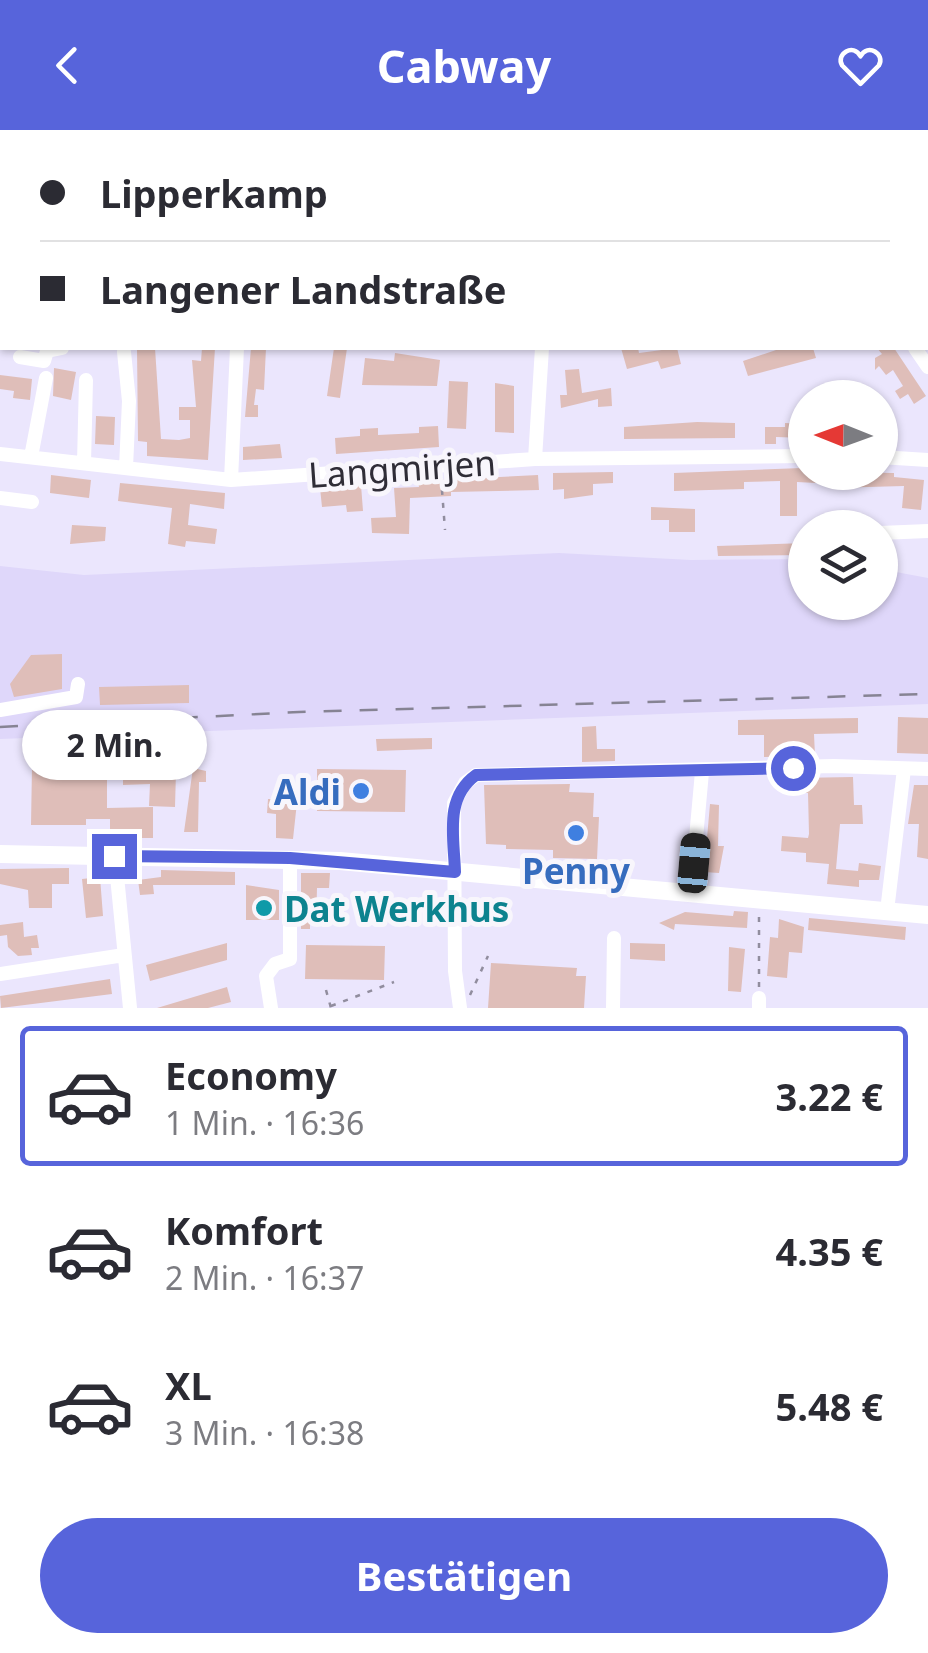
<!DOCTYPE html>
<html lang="de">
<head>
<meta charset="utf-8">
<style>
	body { margin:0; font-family:"Noto Sans",sans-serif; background:#f2f2f3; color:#2b2b33; height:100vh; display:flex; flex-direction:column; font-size:38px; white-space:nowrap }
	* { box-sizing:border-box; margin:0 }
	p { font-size:32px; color:#7c7c81 }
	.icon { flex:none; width:55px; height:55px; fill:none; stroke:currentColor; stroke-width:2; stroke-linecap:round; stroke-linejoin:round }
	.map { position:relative; height:878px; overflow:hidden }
	.panel { display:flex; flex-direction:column; background:#fff; flex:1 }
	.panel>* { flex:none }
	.banner { position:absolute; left:0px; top:0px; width:930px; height:220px; box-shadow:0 2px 8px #0004; display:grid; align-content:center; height:220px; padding:0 40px; background:#fff }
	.needle { width:65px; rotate:271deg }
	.controls { position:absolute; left:788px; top:250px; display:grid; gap:20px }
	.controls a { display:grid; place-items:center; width:110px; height:110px; border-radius:50%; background:#fff; box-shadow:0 2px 8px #0004; font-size:50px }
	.end { position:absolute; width:45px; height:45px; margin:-22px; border:12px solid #5764db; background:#fff; box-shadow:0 0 0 5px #fff }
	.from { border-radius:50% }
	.bubble { position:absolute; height:70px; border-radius:35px; background:#fff; box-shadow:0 2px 8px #0004; font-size:32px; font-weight:700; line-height:70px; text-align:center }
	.car { position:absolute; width:30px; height:60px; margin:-30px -15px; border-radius:12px; box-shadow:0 0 8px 2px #0007; background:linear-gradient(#222 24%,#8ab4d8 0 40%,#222 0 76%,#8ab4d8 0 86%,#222 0) }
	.banner b { display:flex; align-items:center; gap:35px; height:95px; font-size:38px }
	.banner b+b { border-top:2px solid #e1e1e2 }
	.banner i { width:25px; height:25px; background:#2b2b33 }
	ul { padding:18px 0 0; list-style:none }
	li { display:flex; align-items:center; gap:30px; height:140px; margin:0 20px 15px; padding:0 20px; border:5px solid transparent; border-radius:10px }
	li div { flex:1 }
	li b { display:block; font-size:38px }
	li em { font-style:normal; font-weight:700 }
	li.on { border-color:#5764db }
	li>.icon { width:90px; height:90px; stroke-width:1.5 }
	.button { display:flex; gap:20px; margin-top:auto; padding:20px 40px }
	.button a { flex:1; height:115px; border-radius:60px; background:#5764db; color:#fff; font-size:40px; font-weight:700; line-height:115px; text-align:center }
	header { display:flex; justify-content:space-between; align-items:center; height:130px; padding:0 40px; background:#5764db; color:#fff; font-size:45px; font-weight:700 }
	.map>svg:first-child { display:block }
	.built { fill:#dfd7fa }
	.building { fill:#dfbeb9 }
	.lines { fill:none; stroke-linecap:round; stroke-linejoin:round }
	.path { stroke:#918d9e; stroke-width:2.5; stroke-dasharray:5 8; stroke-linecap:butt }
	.minor { stroke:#fff; stroke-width:14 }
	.major { stroke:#fff; stroke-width:18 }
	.rail { stroke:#868393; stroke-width:2.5; stroke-dasharray:18 18; stroke-linecap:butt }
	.route { stroke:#5764db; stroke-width:12 }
	.shop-dot { fill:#3f7fe0; stroke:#f8f6fc; stroke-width:4 }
	.culture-dot { fill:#0f9aa8; stroke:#f8f6fc; stroke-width:4 }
	.labels { text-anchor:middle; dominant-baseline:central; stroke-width:10; stroke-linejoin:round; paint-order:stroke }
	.street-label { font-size:35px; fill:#2f2d37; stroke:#f8f6fc }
	.shop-label { font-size:35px; font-weight:bold; fill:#366cbe; stroke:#f8f6fc; text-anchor:end }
	.culture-label { font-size:35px; font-weight:bold; fill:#0d838f; stroke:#f8f6fc; text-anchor:start }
</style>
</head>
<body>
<header><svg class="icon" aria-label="back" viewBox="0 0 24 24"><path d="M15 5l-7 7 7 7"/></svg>Cabway<svg class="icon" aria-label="heart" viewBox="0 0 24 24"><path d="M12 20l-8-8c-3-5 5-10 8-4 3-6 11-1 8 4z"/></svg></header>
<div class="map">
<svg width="928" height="878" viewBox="0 0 928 878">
	<rect width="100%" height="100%" fill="#ebe6fd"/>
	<!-- built -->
	<path class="built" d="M559 423 691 430 805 429V472H880V439L928 448V574L0 609V436L84 445Z"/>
	<!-- building -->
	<path class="building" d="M137 218H155L161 309 179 310 190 308V290H179V277H196L192 230 201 231 202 218H215L208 330 147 326V312L138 311Z
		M251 218H266L264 260 256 259 254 275H258V287H245Z
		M334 218H347L340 268 327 266Z
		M621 218H638L639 223 677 218 681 234 661 239 658 231 627 239Z
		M782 218H813L816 228 748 246 743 231Z
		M877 218H894L926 266 914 274 908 264 900 269 895 261 903 256 893 240 886 245 879 236 875 240V228L882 224Z
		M395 223 440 230 437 256 362 255 365 228 394 231Z
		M54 238 76 242 71 270 53 266Z
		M579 239 582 263 611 258 612 276 598 277V269L561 278 560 265H567L565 240Z
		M0 245 32 249 30 270 13 268 14 261 0 259Z
		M449 251 468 252 466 299 447 298Z
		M495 253 514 256V303L495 302Z
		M96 286 115 287 114 315 95 314Z
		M697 292 735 293V308L624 309V297Z
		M785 293 805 294V308L776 307V314H765V297H785Z
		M438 296 439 317 336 324 335 308 360 306V299L378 298V305L419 303V297Z
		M280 314 282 328 243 330V317Z
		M802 338V342H816V353L797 352V386H780V351L744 352V359L674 361V343Z
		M613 342V353L593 354V365L564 369V359L553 360V343Z
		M832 342 894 343V347L924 350 921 380 902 378 904 356 832 358Z
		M51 345 91 350 89 368 50 363Z
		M538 345 539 360 451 362V366L410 368 409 404 372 403 371 388 396 387 394 358 419 357 418 351Z
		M120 353 225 363 224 379 190 374 188 395 217 399 215 414 186 411 185 417 168 414 172 378 118 371Z
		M361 355 363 381 347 382 346 375 322 377 320 358Z
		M651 377 695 379V402H669V390H651Z
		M72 395 106 397 105 411 70 414Z
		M805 413V425L718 426 717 416Z
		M62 524V559L14 567 10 554 31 525Z
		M189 555V573L100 575 99 557Z
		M898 587 928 588V624L897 623Z
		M858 588V603L814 604 815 626 764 627V605H738V590Z
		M596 596 597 619H615V631L582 632V597Z
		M135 607H177L175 677 149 676 150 654 123 655V632H130L131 642 156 643 157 618H135Z
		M432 608V619L377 621 376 609Z
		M32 636H68V643H107V678L153 677V708H110V689H86V695H31Z
		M193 638 206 641V652H199L198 702H184Z
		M317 639 406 640 405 682 317 681Z
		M853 647 854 675H862L863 694H840L836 739 858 741 859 733 881 736 879 750H859V757L827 754 829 734 806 732V723L781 721 782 706 808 708 809 704 808 663H798L797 648Z
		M570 654 569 662 594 663 593 687H599L597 729 553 728V720L506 719V715L486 714 484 655Z
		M914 655H928V729L917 727 919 694H908Z
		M277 662 298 663 293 709 276 708V684L267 683 268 669H277Z
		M710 674 719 675 718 716H724L719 743 704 742Z
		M69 738V754H52V778H29L28 760 0 754V739Z
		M161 740 235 742V755H153L154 764 140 765 138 750 161 747Z
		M301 743H330L329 758H317L316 794H310V799H301Z
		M100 747 103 786 86 788 82 749Z
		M246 755 279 760V790H246Z
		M734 781 748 782 747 798 675 794 674 800 659 793 685 782 733 786Z
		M809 788 906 797 905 810 808 800Z
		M779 789 804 797 802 823 789 822 787 848 767 846 770 807 778 808Z
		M23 792 24 807 37 805 39 818H31L32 825 18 826 8 817 7 805 0 806V795Z
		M227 813V830L150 851 146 835Z
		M630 813 665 814V831L630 829Z
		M306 815 385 816 384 850 305 849Z
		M729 817 745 819 741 862 728 861Z
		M491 833 577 838 576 846H586L584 878H488Z
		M110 849 112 864 1 878 0 866Z
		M227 857 231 872 208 878H157Z"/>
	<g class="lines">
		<!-- path -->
		<path class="path" d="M441 347 445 400
			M759 857V785
			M326 860 331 878
			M470 865 488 826
			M331 876 394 852"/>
		<!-- minor -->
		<path class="minor" d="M210 0 211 2
			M362 0 367 2
			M814 0V2
			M286 2V0
			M562 2V0
			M689 2 690 0
			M0 100H2
			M915 218 928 237
			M124 222 129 271 126 338
			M20 227 44 231 47 221 62 218
			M0 324 231 350 535 329 805 326
			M31 327 46 248
			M880 327 928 330
			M535 329 542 218
			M84 333 86 250
			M231 350 237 218
			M0 368 32 372
			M880 403 928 401
			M0 580 76 567 78 554
			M115 726 130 878
			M691 763 702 642
			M887 781 904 639
			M0 844 124 825
			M271 878 266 846 275 834 290 829V728
			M460 878 455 841 454 673 465 653 476 645 834 636 928 639
			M613 878 614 808
			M759 878V868"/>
		<!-- major -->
		<path class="major" d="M0 724 340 731 928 785"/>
		<!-- rail -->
		<path class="rail" d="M0 597 299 582 928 564"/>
	</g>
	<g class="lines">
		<!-- route -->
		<path class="route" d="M114 726 290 728 455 742C454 707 444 668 476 645L793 638"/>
	</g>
	<!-- markers -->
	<g class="shop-dot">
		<circle cx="361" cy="661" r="10"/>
		<circle cx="576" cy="703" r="10"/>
	</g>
	<circle class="culture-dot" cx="264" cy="778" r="10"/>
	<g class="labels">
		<!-- street labels -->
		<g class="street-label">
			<text transform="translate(402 338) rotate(-4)">Langmirjen</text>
		</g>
		<!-- shop labels -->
		<g class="shop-label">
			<text x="341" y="661">Aldi</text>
			<text x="576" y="740" text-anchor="middle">Penny</text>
		</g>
		<!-- culture labels -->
		<g class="culture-label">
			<text x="284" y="778">Dat Werkhus</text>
		</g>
	</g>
</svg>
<div class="controls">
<a><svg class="needle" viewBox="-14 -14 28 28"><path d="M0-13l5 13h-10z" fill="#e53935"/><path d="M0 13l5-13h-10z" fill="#7c7c81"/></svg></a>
<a><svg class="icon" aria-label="layers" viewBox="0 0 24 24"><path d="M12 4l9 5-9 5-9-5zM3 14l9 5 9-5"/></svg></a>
</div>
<i class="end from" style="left:793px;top:638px"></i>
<i class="end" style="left:114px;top:726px"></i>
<div class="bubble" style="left:22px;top:580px;width:185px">2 Min.</div>
<i class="car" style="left:694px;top:733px;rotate:5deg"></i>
<div class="banner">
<b><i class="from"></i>Lipperkamp</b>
<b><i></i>Langener Landstraße</b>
</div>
</div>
<section class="panel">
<ul>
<li class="on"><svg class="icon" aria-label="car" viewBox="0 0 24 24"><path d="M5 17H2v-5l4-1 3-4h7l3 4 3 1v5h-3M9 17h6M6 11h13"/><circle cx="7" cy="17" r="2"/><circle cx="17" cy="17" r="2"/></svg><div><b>Economy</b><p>1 Min. · 16:36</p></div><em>3.22 €</em></li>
<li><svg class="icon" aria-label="car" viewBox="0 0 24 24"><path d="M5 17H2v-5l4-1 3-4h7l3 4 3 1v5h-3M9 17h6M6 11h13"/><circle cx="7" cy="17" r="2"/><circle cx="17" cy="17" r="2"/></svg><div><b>Komfort</b><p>2 Min. · 16:37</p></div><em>4.35 €</em></li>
<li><svg class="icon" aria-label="car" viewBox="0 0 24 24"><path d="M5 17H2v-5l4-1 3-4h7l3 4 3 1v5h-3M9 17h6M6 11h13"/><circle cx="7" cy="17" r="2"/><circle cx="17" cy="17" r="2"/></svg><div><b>XL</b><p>3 Min. · 16:38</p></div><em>5.48 €</em></li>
</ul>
<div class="button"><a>Bestätigen</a></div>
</section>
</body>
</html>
